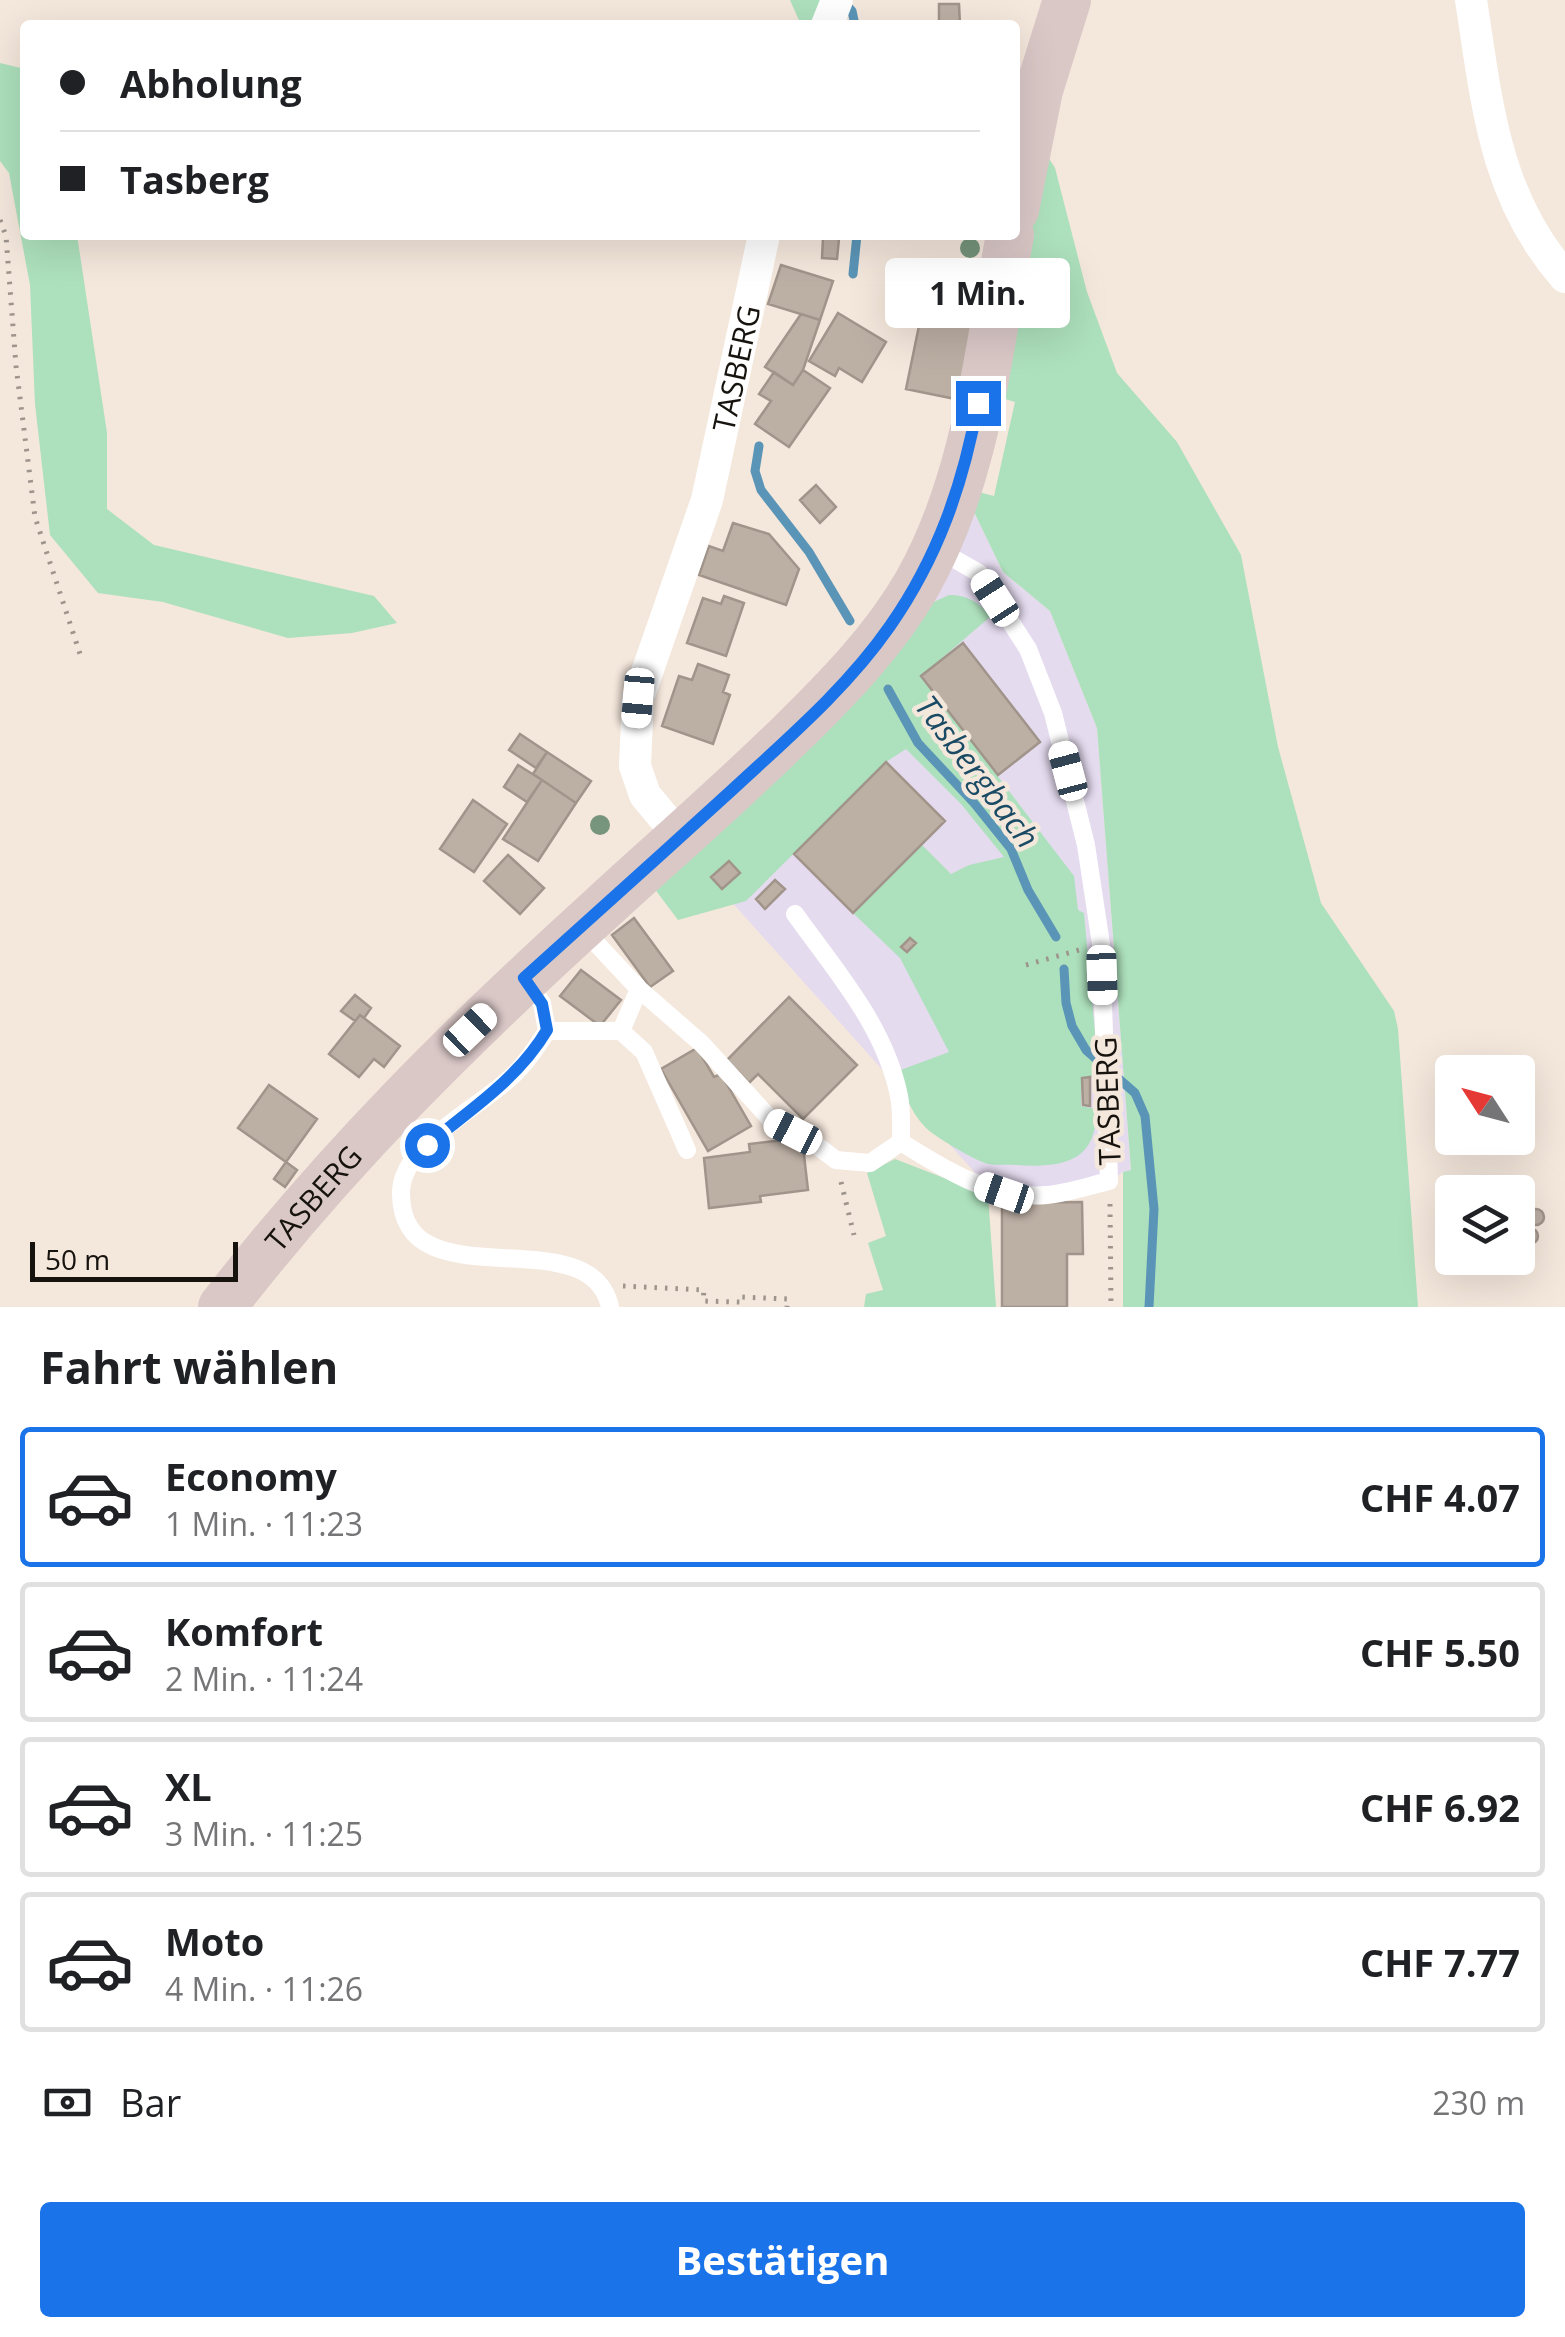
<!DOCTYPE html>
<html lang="de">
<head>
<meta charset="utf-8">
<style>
	body { margin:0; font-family:"Open Sans",sans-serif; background:#f6f6f6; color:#202124; height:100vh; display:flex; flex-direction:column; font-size:38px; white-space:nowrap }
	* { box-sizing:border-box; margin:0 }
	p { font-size:32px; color:#757577 }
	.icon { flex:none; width:55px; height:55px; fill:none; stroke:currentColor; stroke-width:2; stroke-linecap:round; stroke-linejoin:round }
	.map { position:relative; height:1307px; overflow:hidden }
	.panel { display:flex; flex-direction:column; background:#fff; flex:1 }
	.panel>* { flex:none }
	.guide { position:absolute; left:20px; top:20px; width:1000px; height:220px; border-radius:10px; box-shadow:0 10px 40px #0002; display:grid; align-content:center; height:220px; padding:0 40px; background:#fff }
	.needle { width:65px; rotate:306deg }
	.buttons { position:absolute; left:1435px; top:1055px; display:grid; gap:20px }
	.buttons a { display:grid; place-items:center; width:100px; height:100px; border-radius:10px; background:#fff; box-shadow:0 10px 40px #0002; font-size:50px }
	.scale { position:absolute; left:30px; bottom:25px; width:208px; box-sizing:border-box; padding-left:10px; border:5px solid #16120e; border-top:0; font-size:28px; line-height:35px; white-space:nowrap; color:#16120e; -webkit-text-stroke:8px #f4e7dc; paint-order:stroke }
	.end { position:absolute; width:45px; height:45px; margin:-22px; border:12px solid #1a73e8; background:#fff; box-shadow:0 0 0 5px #fff }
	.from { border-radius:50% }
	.bubble { position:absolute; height:70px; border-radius:10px; background:#fff; box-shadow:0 10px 40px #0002; font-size:32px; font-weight:700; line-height:70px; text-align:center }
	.car { position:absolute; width:30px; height:60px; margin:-30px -15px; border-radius:12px; box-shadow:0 0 8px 2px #0007; background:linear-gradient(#fff 24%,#345 0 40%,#fff 0 76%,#345 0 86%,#fff 0) }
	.guide b { display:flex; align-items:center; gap:35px; height:95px; font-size:38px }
	.guide b+b { border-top:2px solid #e0e0e0 }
	.guide i { width:25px; height:25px; background:#202124 }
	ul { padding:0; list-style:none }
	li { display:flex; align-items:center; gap:30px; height:140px; margin:0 20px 15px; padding:0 20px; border:5px solid #e0e0e0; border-radius:10px }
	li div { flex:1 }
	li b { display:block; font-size:38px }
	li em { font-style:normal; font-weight:700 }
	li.current { border-color:#1a73e8 }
	li>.icon { width:90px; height:90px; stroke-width:1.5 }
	h2 { padding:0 40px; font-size:45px; line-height:120px }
	.pay { display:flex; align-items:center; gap:25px; height:110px; padding:0 40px; font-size:38px }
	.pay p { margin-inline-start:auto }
	.action { display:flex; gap:20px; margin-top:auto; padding:20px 40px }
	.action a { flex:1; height:115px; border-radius:10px; background:#1a73e8; color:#fff; font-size:40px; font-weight:700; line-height:115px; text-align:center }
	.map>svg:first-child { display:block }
	.industrial { fill:#e5dbef }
	.green { fill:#ade0bc }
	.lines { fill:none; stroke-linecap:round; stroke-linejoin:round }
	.stream { stroke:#5a95b7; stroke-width:9 }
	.building { fill:#bcafa4; stroke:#a1948a; stroke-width:2.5 }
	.path { stroke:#9d948c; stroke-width:5; stroke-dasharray:2.5 8; stroke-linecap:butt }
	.lane { stroke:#fff; stroke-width:18 }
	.street { stroke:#fff; stroke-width:32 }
	.secondary { stroke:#dac8c7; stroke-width:48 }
	.tree { fill:#77957c }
	.route { stroke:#1a73e8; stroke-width:12 }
	.labels { text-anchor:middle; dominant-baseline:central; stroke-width:9; stroke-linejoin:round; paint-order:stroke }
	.street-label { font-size:30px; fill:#16120e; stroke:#f4e7dc }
	.water-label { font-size:32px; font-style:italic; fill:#1b4b64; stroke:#f4e7dc }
</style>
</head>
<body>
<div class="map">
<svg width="1565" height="1307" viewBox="0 0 1565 1307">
	<rect width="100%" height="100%" fill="#f4e7dc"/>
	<!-- industrial -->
	<path class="industrial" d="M974 512 1003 572 1050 611 1097 728 1131 1171 1123 1172 1095 1193 995 1195 685 850Z"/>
	<!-- green -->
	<path class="green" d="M790 0H826C820 13 817 25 801 25Z
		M0 63 25 69V235H77L107 433V509L154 545 374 596 397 623 352 633 288 638 163 602 98 593 50 535 35 404 30 285 9 173 0 161Z
		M1043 149 1055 168 1087 292 1117 373 1177 442 1241 555 1278 747 1321 903 1394 1011 1398 1029 1418 1307H1123V1172L1131 1170 1097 728 1050 611 1003 572 974 512V491L994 496 1015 402 995 396Z
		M949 595C967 595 980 602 990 617L921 676 1074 876 1078 910 1084 913 1099 1075 1081 1078V1106L1096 1109C1098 1163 1061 1168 1016 1165 1007 1164 994 1166 985 1163 973 1159 933 1136 925 1127 909 1110 904 1092 898 1071L949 1052 900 958 853 913 922 845 951 874 969 865 1004 857 961 804 906 749 886 762 746 901 678 920 654 888 929 604Z
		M895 1159 988 1195 996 1307H864L866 1294 883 1290 868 1243 886 1236 867 1173Z"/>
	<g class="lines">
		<!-- stream -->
		<path class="stream" d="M843 1 852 11 855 25
			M853 274 857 235
			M759 446 755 471 761 490 809 552 850 621
			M888 689 918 743 974 803 1011 849 1028 890 1056 937
			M1064 969 1066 1003 1072 1026 1086 1050 1135 1093 1145 1116 1154 1209 1149 1307"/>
	</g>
	<!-- building -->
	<path class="building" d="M939 4H959L960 25H939Z
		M823 238 839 239 837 259 822 258Z
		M781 265 833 281 820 320 768 304Z
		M838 313 886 342 862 382 839 368 835 376 809 361Z
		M801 314 820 320 803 370 793 385 765 367Z
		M921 316 975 327 960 400 906 389Z
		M803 370 830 388 789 447 755 424 771 401 759 394 774 372 793 385Z
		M816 485 836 507 820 523 800 500Z
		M733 523 769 534 799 569 786 605 699 575 709 546 723 551Z
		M724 596 744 603 726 656 687 643 703 598 721 604Z
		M963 643 1040 742 998 775 921 676Z
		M698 664 729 675 723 692 730 695 713 744 662 726 679 676 692 680Z
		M520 734 547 752 536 768 509 750Z
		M547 752 591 781 576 803 533 774Z
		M886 762 945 821 853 913 794 854Z
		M518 765 542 780 527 802 504 787Z
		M542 780 576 803 538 861 503 839Z
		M473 800 507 824 474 872 440 849Z
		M508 855 544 888 520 914 484 881Z
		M729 861 740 873 722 889 711 877Z
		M775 880 785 889 765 909 756 899Z
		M634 918 673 971 650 987 612 935Z
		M910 938 916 943 907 952 901 947Z
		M581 970 621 1000 600 1026 560 996Z
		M355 995 371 1008 364 1018 360 1015 355 1021 341 1011Z
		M789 997 857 1065 803 1119 758 1074 749 1083 727 1060Z
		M360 1015 400 1046 384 1067 374 1059 359 1077 329 1054Z
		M697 1048 714 1077 721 1074 751 1126 708 1151 661 1069Z
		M1090 1077V1106L1083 1105 1082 1078Z
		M269 1085 317 1119 286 1162 238 1128Z
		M802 1138 808 1190 760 1196 761 1202 709 1208 704 1158 750 1152 749 1144Z
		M286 1162 297 1170 285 1187 274 1179Z
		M1082 1202 1083 1254H1067V1307H1002V1203Z
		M1528 1217a8 8 0 1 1 16 0a8 8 0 1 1-16 0Z
		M1522 1236a8 8 0 1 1 16 0a8 8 0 1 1-16 0Z"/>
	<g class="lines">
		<!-- path -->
		<path class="path" d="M0 220 6 236 16 366 35 517 82 660
			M1026 965 1079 950
			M841 1182 854 1235
			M1110 1204 1111 1307
			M623 1286 704 1290 703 1301 740 1302V1297L788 1299 787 1307"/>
		<!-- lane -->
		<path class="lane" d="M581 927 639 989 702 1044 774 1123 812 1142 836 1160 870 1163 901 1142C901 1127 902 1110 899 1096 885 1026 835 970 795 914
			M527 983 542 1003 547 1031C536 1048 525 1065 509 1079 478 1108 402 1145 401 1192 400 1307 590 1214 610 1307
			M547 1031H621L644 1052 687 1150
			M621 1031 639 989
			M901 1142C945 1170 993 1200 1047 1195 1068 1193 1089 1186 1109 1181L1101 944 1086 845 1053 713 1028 649 979 573 935 548"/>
		<!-- street -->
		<g class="street">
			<path d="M1471 0C1487 103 1494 196 1565 277"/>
			<path d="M827 25 837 0"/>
			<path id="s1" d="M680 837 645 795 635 766 638 698 707 500 764 235"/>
		</g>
		<!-- secondary -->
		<g class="secondary">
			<path d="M1015 210 1039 90 1067 0"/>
			<path id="s2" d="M222 1307C338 1157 462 1035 602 908 665 850 730 794 791 734 838 688 884 641 917 584 977 478 988 352 1010 235"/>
		</g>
	</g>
	<!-- trees -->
	<g class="tree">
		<circle cx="970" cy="248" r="10"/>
		<circle cx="600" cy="825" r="10"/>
	</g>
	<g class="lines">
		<!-- route -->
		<path class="route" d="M427 1145C470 1110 518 1079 547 1030L542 1004 524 978C593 916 663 853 732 790 787 739 847 688 890 626 938 557 963 485 978 403"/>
	</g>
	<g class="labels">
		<!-- street labels -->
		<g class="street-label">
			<text stroke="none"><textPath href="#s1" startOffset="498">TASBERG</textPath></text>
			<text transform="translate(1107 1101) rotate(-92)">TASBERG</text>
			<text stroke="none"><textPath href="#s2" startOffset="142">TASBERG</textPath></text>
		</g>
		<!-- water labels -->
		<g class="water-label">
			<text transform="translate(978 771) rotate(53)">Tasbergbach</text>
		</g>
	</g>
</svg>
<div class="buttons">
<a><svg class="needle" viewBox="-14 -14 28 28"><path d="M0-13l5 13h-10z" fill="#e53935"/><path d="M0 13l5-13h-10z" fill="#757577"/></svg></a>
<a><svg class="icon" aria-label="layers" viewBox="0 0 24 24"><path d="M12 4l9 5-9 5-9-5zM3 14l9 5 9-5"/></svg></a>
</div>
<div class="scale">50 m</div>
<i class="end from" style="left:427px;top:1145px"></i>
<i class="end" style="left:978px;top:403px"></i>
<div class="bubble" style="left:885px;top:258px;width:185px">1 Min.</div>
<i class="car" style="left:995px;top:598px;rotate:327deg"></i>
<i class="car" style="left:638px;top:698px;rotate:185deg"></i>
<i class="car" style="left:1068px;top:771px;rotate:345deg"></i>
<i class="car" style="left:1102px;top:975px;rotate:178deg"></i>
<i class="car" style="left:470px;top:1030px;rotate:46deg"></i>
<i class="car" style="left:793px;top:1132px;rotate:297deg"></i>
<i class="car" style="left:1004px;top:1193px;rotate:289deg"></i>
<div class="guide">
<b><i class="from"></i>Abholung</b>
<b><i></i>Tasberg</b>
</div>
</div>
<section class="panel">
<h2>Fahrt wählen</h2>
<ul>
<li class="current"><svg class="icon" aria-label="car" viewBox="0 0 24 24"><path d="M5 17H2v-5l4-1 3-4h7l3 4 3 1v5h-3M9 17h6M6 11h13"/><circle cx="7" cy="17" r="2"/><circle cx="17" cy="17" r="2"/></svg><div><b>Economy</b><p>1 Min. · 11:23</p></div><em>CHF 4.07</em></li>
<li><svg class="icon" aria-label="car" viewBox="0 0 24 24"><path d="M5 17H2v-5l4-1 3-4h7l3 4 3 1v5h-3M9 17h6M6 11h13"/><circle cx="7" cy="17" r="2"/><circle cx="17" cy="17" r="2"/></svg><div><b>Komfort</b><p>2 Min. · 11:24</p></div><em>CHF 5.50</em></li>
<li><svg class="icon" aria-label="car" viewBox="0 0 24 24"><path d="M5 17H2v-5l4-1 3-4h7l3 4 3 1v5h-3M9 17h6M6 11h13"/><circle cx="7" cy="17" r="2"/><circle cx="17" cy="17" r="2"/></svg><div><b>XL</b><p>3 Min. · 11:25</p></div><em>CHF 6.92</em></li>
<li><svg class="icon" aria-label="car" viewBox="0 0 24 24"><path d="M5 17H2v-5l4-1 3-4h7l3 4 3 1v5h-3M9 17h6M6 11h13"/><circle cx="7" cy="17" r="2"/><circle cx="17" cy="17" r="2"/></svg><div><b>Moto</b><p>4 Min. · 11:26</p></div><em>CHF 7.77</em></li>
</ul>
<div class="pay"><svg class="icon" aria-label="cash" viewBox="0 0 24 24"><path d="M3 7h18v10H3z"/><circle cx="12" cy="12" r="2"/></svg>Bar<p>230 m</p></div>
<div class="action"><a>Bestätigen</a></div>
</section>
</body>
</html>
